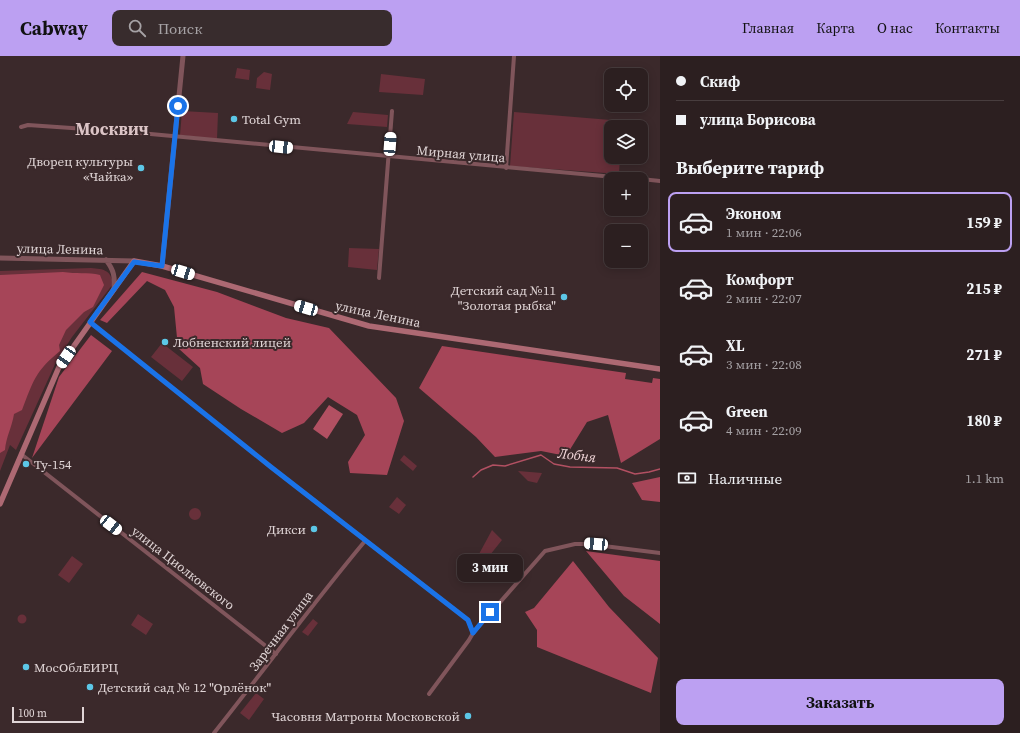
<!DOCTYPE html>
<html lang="ru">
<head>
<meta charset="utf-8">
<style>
	body { margin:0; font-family:"Source Serif 4",serif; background:#382c2d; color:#f1f3f6; height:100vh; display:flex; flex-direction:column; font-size:15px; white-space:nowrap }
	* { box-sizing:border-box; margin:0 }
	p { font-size:13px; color:#a6a2a5 }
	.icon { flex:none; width:22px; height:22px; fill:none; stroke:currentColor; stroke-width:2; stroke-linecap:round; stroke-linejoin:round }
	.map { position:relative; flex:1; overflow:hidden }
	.sheet { display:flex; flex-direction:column; background:#2c1f20; width:360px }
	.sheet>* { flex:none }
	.hud { display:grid; align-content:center; height:88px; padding:0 16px; background:#2c1f20 }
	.controls { position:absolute; left:604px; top:12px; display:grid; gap:8px }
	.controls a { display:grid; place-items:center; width:44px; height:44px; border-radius:8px; background:#2c1f20; box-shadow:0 2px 10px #0003,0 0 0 1px #483d3e; font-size:20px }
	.scale { position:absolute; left:12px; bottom:10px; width:72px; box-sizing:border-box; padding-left:4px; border:2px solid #e0d5d6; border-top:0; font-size:11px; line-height:14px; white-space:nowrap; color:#e0d5d6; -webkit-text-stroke:3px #3b292b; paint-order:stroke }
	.end { position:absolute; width:18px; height:18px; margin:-9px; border:5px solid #1a73e8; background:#fff; box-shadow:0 0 0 2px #fff }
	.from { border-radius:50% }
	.bubble { position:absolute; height:28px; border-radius:8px; background:#2c1f20; box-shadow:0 2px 10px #0003,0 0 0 1px #483d3e; font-size:13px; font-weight:700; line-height:28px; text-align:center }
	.car { position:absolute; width:12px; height:24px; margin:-12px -6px; border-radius:5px; box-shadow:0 0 3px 1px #0007; background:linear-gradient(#fff 24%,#345 0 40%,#fff 0 76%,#345 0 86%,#fff 0) }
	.hud b { display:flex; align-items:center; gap:14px; height:38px; font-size:15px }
	.hud b+b { border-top:1px solid #483d3e }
	.hud i { width:10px; height:10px; background:#f1f3f6 }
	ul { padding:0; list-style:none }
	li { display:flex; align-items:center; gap:12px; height:60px; margin:0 8px 6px; padding:0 8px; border:2px solid transparent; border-radius:8px }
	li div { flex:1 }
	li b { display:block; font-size:15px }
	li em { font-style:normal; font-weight:700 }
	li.on { border-color:#bca0f2 }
	li>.icon { width:36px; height:36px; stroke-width:1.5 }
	h2 { padding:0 16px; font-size:18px; line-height:48px }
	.pay { display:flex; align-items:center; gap:10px; height:44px; padding:0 16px; font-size:15px }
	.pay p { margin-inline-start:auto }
	.cta { display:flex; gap:8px; margin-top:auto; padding:8px 16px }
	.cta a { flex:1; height:46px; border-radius:8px; background:#bca0f2; color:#111; font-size:16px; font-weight:700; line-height:46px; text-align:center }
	header { display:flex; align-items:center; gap:24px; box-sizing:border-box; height:56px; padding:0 20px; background:#bca0f2; color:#111 }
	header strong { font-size:19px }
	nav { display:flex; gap:22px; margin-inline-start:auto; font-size:14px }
	.search { width:280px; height:36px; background:#382c2d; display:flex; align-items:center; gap:10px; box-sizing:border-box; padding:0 14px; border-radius:8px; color:#a6a2a5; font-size:15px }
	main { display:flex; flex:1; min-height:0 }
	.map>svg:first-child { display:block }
	.green { fill:#68303a }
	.forest { fill:#a64558 }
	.water { fill:#b25062 }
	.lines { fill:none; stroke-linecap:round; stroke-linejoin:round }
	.stream { stroke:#b25062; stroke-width:1.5 }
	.minor { stroke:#80555b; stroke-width:4 }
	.tertiary { stroke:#80555b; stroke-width:5 }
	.secondary { stroke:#ad6973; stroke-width:5.5 }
	.route { stroke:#1a73e8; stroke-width:5 }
	.poi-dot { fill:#5cc7e7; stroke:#3b292b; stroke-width:1.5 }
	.labels { text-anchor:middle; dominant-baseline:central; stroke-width:4; stroke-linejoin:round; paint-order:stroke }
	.poi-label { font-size:13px; fill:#e0d5d6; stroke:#3b292b; text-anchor:start }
	.street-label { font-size:13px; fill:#e0d5d6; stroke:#3b292b }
	.water-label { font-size:14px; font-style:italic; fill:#f6dadd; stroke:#3b292b }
	.district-label { font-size:17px; font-weight:bold; fill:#dcc5c7; stroke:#3b292b }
</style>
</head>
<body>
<header>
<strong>Cabway</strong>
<div class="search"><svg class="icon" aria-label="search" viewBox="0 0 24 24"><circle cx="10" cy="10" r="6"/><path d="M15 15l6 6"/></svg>Поиск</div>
<nav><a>Главная</a><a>Карта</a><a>О нас</a><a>Контакты</a></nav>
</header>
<main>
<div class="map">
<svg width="660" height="677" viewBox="0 0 660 677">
	<rect width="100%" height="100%" fill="#3b292b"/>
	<!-- green -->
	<path class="green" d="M237 12 250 14 249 24 235 22Z
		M264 16 272 18 270 34 256 32 257 22Z
		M381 18 425 23 423 39 379 36Z
		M182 55 218 57 217 83 180 79Z
		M353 56 388 59 387 71 347 68Z
		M514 56 623 65V71H611V101H620L619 118 510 110Z
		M349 192 379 193 377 214 348 211Z
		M91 212C104 213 111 214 113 228L72 281 56 306 16 394 10 389 0 415V215Z
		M162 287 193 311 182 325 151 301Z
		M404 399 417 410 413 415 400 404Z
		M518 415 542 417 537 427 528 425Z
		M397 441 406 449 399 458 389 451Z
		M189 458a6 6 0 1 1 12 0a6 6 0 1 1-12 0Z
		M492 474 502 484 486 504 479 498Z
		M72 500 83 508 69 527 58 519Z
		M138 558 153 568 146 579 131 569Z
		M17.5 563a4.5 4.5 0 1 1 9 0a4.5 4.5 0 1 1-9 0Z
		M313 563 318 567 308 580 302 576Z
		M256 637 264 643 249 664 240 657Z"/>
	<!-- forest -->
	<path class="forest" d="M63 216C76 218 88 216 100 219L104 229 93 251 84 256 66 274 59 289 60 295C35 315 33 326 22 354L14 358C12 371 6 381 5 394L0 397V219Z
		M142 216 217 236 286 262 329 272 396 342 404 365 387 419 350 417 348 406 365 379 357 359 328 341 304 367 282 377 241 353 203 328 200 312 178 292 174 251 165 234 147 225 107 267 100 264Z
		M91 279 112 295 32 402 59 321Z
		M442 290 626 317 625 323 652 327 653 322 660 323V383L621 407 608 359 587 366 566 400 541 395 495 401 476 381 419 332Z
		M660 421V446L642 444 632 427Z
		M586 495 660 505V568L624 540Z
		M573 505 609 551 658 602 651 637 537 591V574L525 556 534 552Z"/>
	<!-- water -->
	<path class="water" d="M329 349 343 358 327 383 313 373Z"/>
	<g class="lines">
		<!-- stream -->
		<path class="stream" d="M473 421 481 414 493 409 505 410 541 399 554 408 570 411 617 412 635 418 649 416 660 413"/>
		<!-- minor -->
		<path class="minor" d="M21 71 28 69 129 76 636 123
			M506 112 514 0
			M641 123 660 125
			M379 222 392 55
			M90 266 271 411 468 564 473 577 469 584 429 638
			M21 398 276 598
			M473 577 545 495 575 488H588L660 497
			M214 677C265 613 313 547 365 485"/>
		<!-- tertiary -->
		<path class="tertiary" d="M0 202 134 205
			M106 204C114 214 115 221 114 233
			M162 210 183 0"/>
		<!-- secondary -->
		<path class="secondary" d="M0 448 59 311 134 205 162 210 369 270 660 313"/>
	</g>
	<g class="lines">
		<!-- route -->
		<path class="route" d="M178 50 162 210 134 206 90 266 271 411 468 564 473 577 490 556"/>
	</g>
	<!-- markers -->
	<g class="poi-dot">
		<circle cx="234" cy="63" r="4"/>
		<circle cx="141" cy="112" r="4"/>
		<circle cx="564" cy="241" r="4"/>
		<circle cx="165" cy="286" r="4"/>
		<circle cx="26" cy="408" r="4"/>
		<circle cx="314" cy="473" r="4"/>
		<circle cx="26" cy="611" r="4"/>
		<circle cx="90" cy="631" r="4"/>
		<circle cx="468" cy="660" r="4"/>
	</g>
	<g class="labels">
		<!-- poi labels -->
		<g class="poi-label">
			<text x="242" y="63">Total Gym</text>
			<text x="133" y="105" text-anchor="end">Дворец культуры<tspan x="133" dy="15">«Чайка»</tspan></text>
			<text x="556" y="234" text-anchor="end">Детский сад №11<tspan x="556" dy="15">"Золотая рыбка"</tspan></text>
			<text x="173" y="286">Лобненский лицей</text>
			<text x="34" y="408">Ту-154</text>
			<text x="306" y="473" text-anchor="end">Дикси</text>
			<text x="34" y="611">МосОблЕИРЦ</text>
			<text x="98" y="631">Детский сад № 12 "Орлёнок"</text>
			<text x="460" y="660" text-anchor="end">Часовня Матроны Московской</text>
		</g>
		<!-- street labels -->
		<g class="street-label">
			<text transform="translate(461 98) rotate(5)">Мирная улица</text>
			<text transform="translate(60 193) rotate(1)">улица Ленина</text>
			<text transform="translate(378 258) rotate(12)">улица Ленина</text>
			<text transform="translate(183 512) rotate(38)">улица Циолковского</text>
			<text transform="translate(281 575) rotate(-53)">Заречная улица</text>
		</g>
		<!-- water labels -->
		<g class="water-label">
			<text transform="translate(577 399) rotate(7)">Лобня</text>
		</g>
		<!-- district labels -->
		<g class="district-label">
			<text x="112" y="73">Москвич</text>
		</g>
	</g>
</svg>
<div class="controls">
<a><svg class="icon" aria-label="locate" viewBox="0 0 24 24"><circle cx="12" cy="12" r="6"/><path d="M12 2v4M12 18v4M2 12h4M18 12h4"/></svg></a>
<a><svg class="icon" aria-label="layers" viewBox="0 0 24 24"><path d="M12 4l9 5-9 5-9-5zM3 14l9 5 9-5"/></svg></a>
<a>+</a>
<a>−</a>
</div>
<div class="scale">100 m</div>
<i class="end from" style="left:178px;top:50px"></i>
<i class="end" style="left:490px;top:556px"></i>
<div class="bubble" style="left:457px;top:498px;width:66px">3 мин</div>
<i class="car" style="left:390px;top:88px;rotate:4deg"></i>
<i class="car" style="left:281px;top:91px;rotate:96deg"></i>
<i class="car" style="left:183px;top:216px;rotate:107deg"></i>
<i class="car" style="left:306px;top:252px;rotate:286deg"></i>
<i class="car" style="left:66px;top:301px;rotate:214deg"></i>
<i class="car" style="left:111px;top:469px;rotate:128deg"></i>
<i class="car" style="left:596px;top:488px;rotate:274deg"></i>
</div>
<section class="sheet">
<div class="hud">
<b><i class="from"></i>Скиф</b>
<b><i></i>улица Борисова</b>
</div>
<h2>Выберите тариф</h2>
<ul>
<li class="on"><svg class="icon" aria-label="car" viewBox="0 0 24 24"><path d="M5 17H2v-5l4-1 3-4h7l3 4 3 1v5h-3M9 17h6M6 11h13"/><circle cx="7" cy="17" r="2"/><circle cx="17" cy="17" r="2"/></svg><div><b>Эконом</b><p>1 мин · 22:06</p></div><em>159 ₽</em></li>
<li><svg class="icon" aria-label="car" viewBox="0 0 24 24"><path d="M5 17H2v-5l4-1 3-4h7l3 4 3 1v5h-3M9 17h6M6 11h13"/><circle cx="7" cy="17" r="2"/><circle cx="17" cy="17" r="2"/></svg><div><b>Комфорт</b><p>2 мин · 22:07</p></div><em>215 ₽</em></li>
<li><svg class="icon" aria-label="car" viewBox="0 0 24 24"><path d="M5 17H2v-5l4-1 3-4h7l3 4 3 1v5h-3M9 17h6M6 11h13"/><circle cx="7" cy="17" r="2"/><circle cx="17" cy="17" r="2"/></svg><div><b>XL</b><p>3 мин · 22:08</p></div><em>271 ₽</em></li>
<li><svg class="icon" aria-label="car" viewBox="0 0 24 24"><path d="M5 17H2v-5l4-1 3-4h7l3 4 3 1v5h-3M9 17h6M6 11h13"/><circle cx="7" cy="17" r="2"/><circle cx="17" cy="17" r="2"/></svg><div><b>Green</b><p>4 мин · 22:09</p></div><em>180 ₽</em></li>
</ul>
<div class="pay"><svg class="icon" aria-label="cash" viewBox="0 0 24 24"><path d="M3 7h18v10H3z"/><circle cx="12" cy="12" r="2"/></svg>Наличные<p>1.1 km</p></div>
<div class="cta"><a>Заказать</a></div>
</section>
</main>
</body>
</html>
